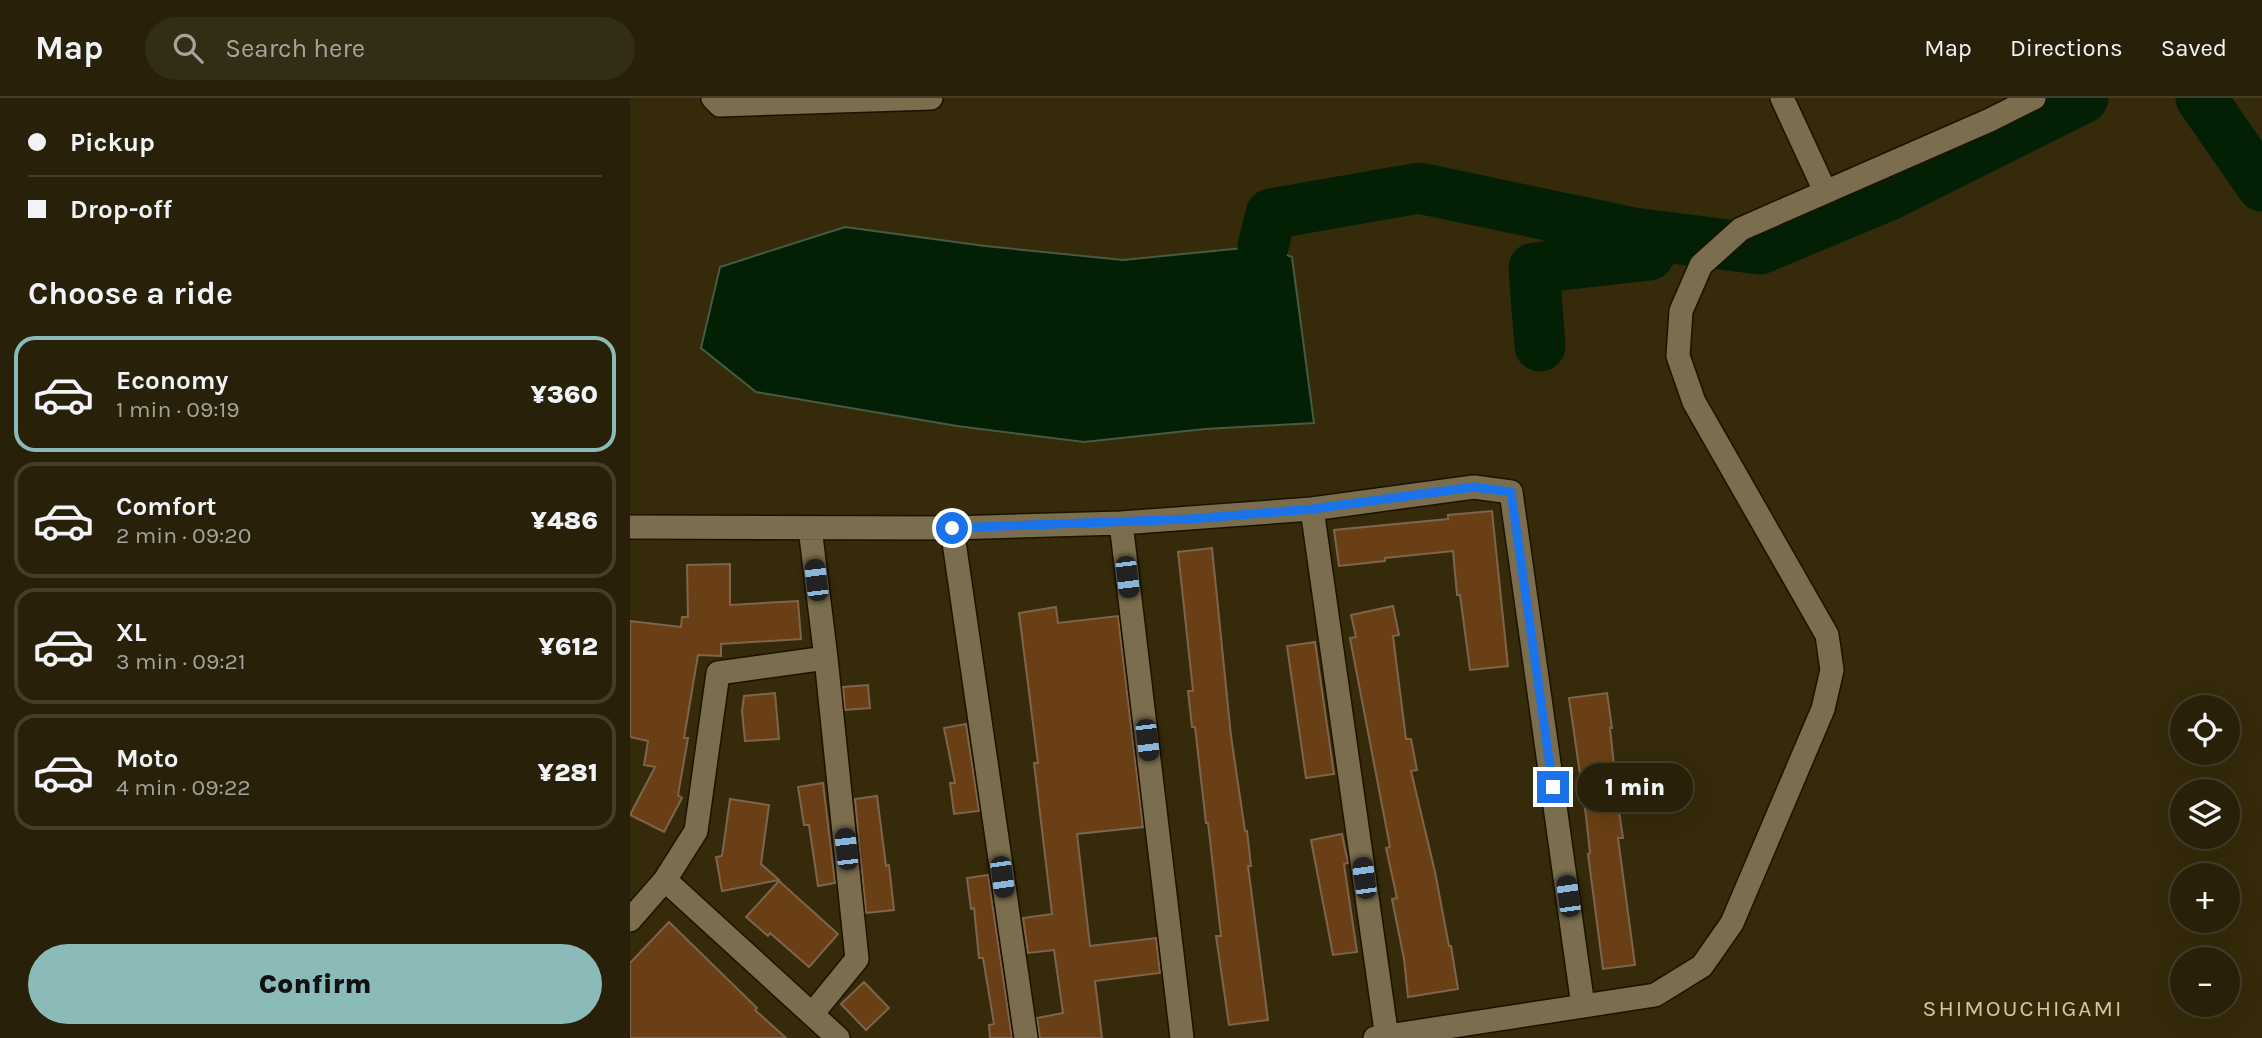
<!DOCTYPE html>
<html lang="en">
<head>
<meta charset="utf-8">
<style>
	body { margin:0; font-family:Karla,sans-serif; background:#342d16; color:#f1f3f6; height:100vh; display:flex; flex-direction:column; font-size:26px; white-space:nowrap }
	* { box-sizing:border-box; margin:0 }
	p { font-size:23px; color:#a5a39c }
	.icon { flex:none; width:38px; height:38px; fill:none; stroke:currentColor; stroke-width:2; stroke-linecap:round; stroke-linejoin:round }
	.map { position:relative; flex:1; overflow:hidden }
	.side { display:flex; flex-direction:column; background:#282008; width:630px }
	.side>* { flex:none }
	.guide { display:grid; align-content:center; height:154px; padding:0 28px; background:#282008 }
	.tools { position:absolute; left:1540px; top:597px; display:grid; gap:14px }
	.tools a { display:grid; place-items:center; width:70px; height:70px; border-radius:50%; background:#282008; box-shadow:0 7px 28px #0002,0 0 0 2px #443e29; font-size:35px }
	.end { position:absolute; width:32px; height:32px; margin:-16px; border:9px solid #1a73e8; background:#fff; box-shadow:0 0 0 4px #fff }
	.from { border-radius:50% }
	.bubble { position:absolute; height:49px; border-radius:24px; background:#282008; box-shadow:0 7px 28px #0002,0 0 0 2px #443e29; font-size:23px; font-weight:800; line-height:49px; text-align:center }
	.car { position:absolute; width:21px; height:42px; margin:-21px -10px; border-radius:9px; box-shadow:0 0 5px 2px #0007; background:linear-gradient(#222 24%,#8ab4d8 0 40%,#222 0 76%,#8ab4d8 0 86%,#222 0) }
	.guide b { display:flex; align-items:center; gap:24px; height:66px; font-size:26px }
	.guide b+b { border-top:2px solid #443e29 }
	.guide i { width:18px; height:18px; background:#f1f3f6 }
	ul { padding:0; list-style:none }
	li { display:flex; align-items:center; gap:21px; height:116px; margin:0 14px 10px; padding:0 14px; border:4px solid #443e29; border-radius:21px }
	li div { flex:1 }
	li b { display:block; font-size:26px }
	li em { font-style:normal; font-weight:800 }
	li.current { border-color:#8bbbb9 }
	li>.icon { width:63px; height:63px; stroke-width:1.5 }
	h2 { padding:0 28px; font-size:32px; line-height:84px }
	.action { display:flex; gap:14px; margin-top:auto; padding:14px 28px }
	.action a { flex:1; height:80px; border-radius:42px; background:#8bbbb9; color:#111; font-size:28px; font-weight:800; line-height:80px; text-align:center }
	header { display:flex; align-items:center; gap:42px; box-sizing:border-box; height:98px; padding:0 35px; background:#282008; border-bottom:2px solid #443e29 }
	header strong { font-size:33px }
	nav { display:flex; gap:38px; margin-inline-start:auto; font-size:24px }
	.search { width:490px; height:63px; background:#342d16; display:flex; align-items:center; gap:18px; box-sizing:border-box; padding:0 24px; border-radius:38px; color:#a5a39c; font-size:26px }
	main { display:flex; flex:1; min-height:0 }
	.map>svg:first-child { display:block }
	.water { fill:#032005; stroke:#485a42; stroke-width:2 }
	.lines { fill:none; stroke-linecap:round; stroke-linejoin:round }
	.river { stroke:#032005; stroke-width:51 }
	.building { fill:#6a3f15; stroke:#7f644d; stroke-width:2 }
	.minor-casing { stroke:#1b1300; stroke-width:26 }
	.minor { stroke:#7b6e4e; stroke-width:23 }
	.route { stroke:#1a73e8; stroke-width:9 }
	.labels { text-anchor:middle; dominant-baseline:central; stroke-width:5; stroke-linejoin:round; paint-order:stroke }
	.quarter-label { font-size:23px; letter-spacing:2px; fill:#d4c6a3; stroke:#352a0a }
</style>
</head>
<body>
<header>
<strong>Map</strong>
<div class="search"><svg class="icon" aria-label="search" viewBox="0 0 24 24"><circle cx="10" cy="10" r="6"/><path d="M15 15l6 6"/></svg>Search here</div>
<nav><a>Map</a><a>Directions</a><a>Saved</a></nav>
</header>
<main>
<section class="side">
<div class="guide">
<b><i class="from"></i>Pickup</b>
<b><i></i>Drop-off</b>
</div>
<h2>Choose a ride</h2>
<ul>
<li class="current"><svg class="icon" aria-label="car" viewBox="0 0 24 24"><path d="M5 17H2v-5l4-1 3-4h7l3 4 3 1v5h-3M9 17h6M6 11h13"/><circle cx="7" cy="17" r="2"/><circle cx="17" cy="17" r="2"/></svg><div><b>Economy</b><p>1 min · 09:19</p></div><em>¥360</em></li>
<li><svg class="icon" aria-label="car" viewBox="0 0 24 24"><path d="M5 17H2v-5l4-1 3-4h7l3 4 3 1v5h-3M9 17h6M6 11h13"/><circle cx="7" cy="17" r="2"/><circle cx="17" cy="17" r="2"/></svg><div><b>Comfort</b><p>2 min · 09:20</p></div><em>¥486</em></li>
<li><svg class="icon" aria-label="car" viewBox="0 0 24 24"><path d="M5 17H2v-5l4-1 3-4h7l3 4 3 1v5h-3M9 17h6M6 11h13"/><circle cx="7" cy="17" r="2"/><circle cx="17" cy="17" r="2"/></svg><div><b>XL</b><p>3 min · 09:21</p></div><em>¥612</em></li>
<li><svg class="icon" aria-label="car" viewBox="0 0 24 24"><path d="M5 17H2v-5l4-1 3-4h7l3 4 3 1v5h-3M9 17h6M6 11h13"/><circle cx="7" cy="17" r="2"/><circle cx="17" cy="17" r="2"/></svg><div><b>Moto</b><p>4 min · 09:22</p></div><em>¥281</em></li>
</ul>
<div class="action"><a>Confirm</a></div>
</section>
<div class="map">
<svg width="1632" height="940" viewBox="0 0 1632 940">
	<rect width="100%" height="100%" fill="#352a0a"/>
	<!-- water -->
	<path class="water" d="M215 129 355 148 493 162 633 148 662 159 684 325 575 331 454 344 327 328 126 294 71 250 90 169Z"/>
	<g class="lines">
		<!-- river -->
		<path class="river" d="M1571 0 1632 88
			M633 148 641 116 789 90 1003 135 1130 151 1259 97 1453 0
			M910 248 904 170 1019 157 1026 145"/>
	</g>
	<!-- building -->
	<path class="building" d="M862 413 878 568 840 572 830 497H827L823 453 755 460V463L709 468 704 432 818 421V417Z
		M582 450 601 638 615 733H617L621 768H618L638 922 599 927 586 838H591L578 725H576L565 629H562L558 593H563L548 454Z
		M100 466V507L168 503 171 541 91 546V558L68 557 54 640H58L48 697 52 700 34 734 0 717 25 669 14 667 18 643 0 639V523L51 529 52 519H58L57 467Z
		M763 508 769 537 763 538 776 641H781L787 672 781 673 805 774 819 848H821L828 891 778 899 774 861 762 801 767 800 756 750 760 749 720 540 726 539 721 517Z
		M426 509 428 525 488 518 513 729 447 736 460 848 526 840 530 875 465 883 472 940H410L407 920 433 915 424 852 398 855 393 820 422 816 404 665H408L389 515Z
		M685 544 704 676 676 680 657 548Z
		M238 587 240 610 215 612 213 589Z
		M145 595 149 641 115 643 112 613 114 598Z
		M977 595 982 630H980L984 667H982L993 740H988L1005 867 973 871 958 756 960 755 956 718 939 600Z
		M336 626 349 713 324 716 320 685H325L314 630Z
		M193 685 205 785 188 788 179 727H174L168 689Z
		M247 698 256 768 259 767 264 812 236 815 225 701Z
		M100 701 139 707 131 766 149 782 92 793 86 759 92 758Z
		M712 736 718 765 714 766 727 854 703 857 681 742Z
		M358 777 382 940H360L359 927 364 926 353 860H349L344 810 341 811 337 780Z
		M149 783 208 836 179 869 140 835 138 838 116 819Z
		M39 824 127 910 125 912 156 940H0V865Z
		M234 884 259 910 236 932 211 906Z"/>
	<g class="lines">
		<defs>
			<path id="minor" d="M83 0 90 7 301 0
				M1152 0 1195 93
				M682 411 757 940
				M491 425 552 940
				M0 429 322 430 491 425 682 411 844 389 881 394 953 908
				M180 430 196 560 227 861 183 915
				M322 430 396 940
				M35 782 208 940
				M0 822 35 782 66 733 88 575 196 560
				M745 940 1025 897 1072 868 1102 825 1193 611 1202 572 1197 537 1064 304 1048 258 1051 213 1071 167 1111 131 1360 22 1404 0"/>
		</defs>
		<!-- minor casing -->
		<use href="#minor" class="minor-casing"/>
		<!-- minor -->
		<use href="#minor" class="minor"/>
	</g>
	<g class="lines">
		<!-- route -->
		<path class="route" d="M322 430 560 421 682 411 844 389 881 394 923 689"/>
	</g>
	<g class="labels">
		<!-- quarter labels -->
		<g class="quarter-label">
			<text x="1393" y="910">SHIMOUCHIGAMI</text>
		</g>
	</g>
</svg>
<div class="tools">
<a><svg class="icon" aria-label="locate" viewBox="0 0 24 24"><circle cx="12" cy="12" r="6"/><path d="M12 2v4M12 18v4M2 12h4M18 12h4"/></svg></a>
<a><svg class="icon" aria-label="layers" viewBox="0 0 24 24"><path d="M12 4l9 5-9 5-9-5zM3 14l9 5 9-5"/></svg></a>
<a>+</a>
<a>−</a>
</div>
<i class="end from" style="left:322px;top:430px"></i>
<i class="end" style="left:923px;top:689px"></i>
<div class="bubble" style="left:947px;top:665px;width:116px">1 min</div>
<i class="car" style="left:497px;top:479px;rotate:173deg"></i>
<i class="car" style="left:186px;top:482px;rotate:353deg"></i>
<i class="car" style="left:517px;top:642px;rotate:173deg"></i>
<i class="car" style="left:216px;top:751px;rotate:354deg"></i>
<i class="car" style="left:372px;top:779px;rotate:172deg"></i>
<i class="car" style="left:734px;top:780px;rotate:352deg"></i>
<i class="car" style="left:938px;top:798px;rotate:352deg"></i>
</div>
</main>
</body>
</html>
